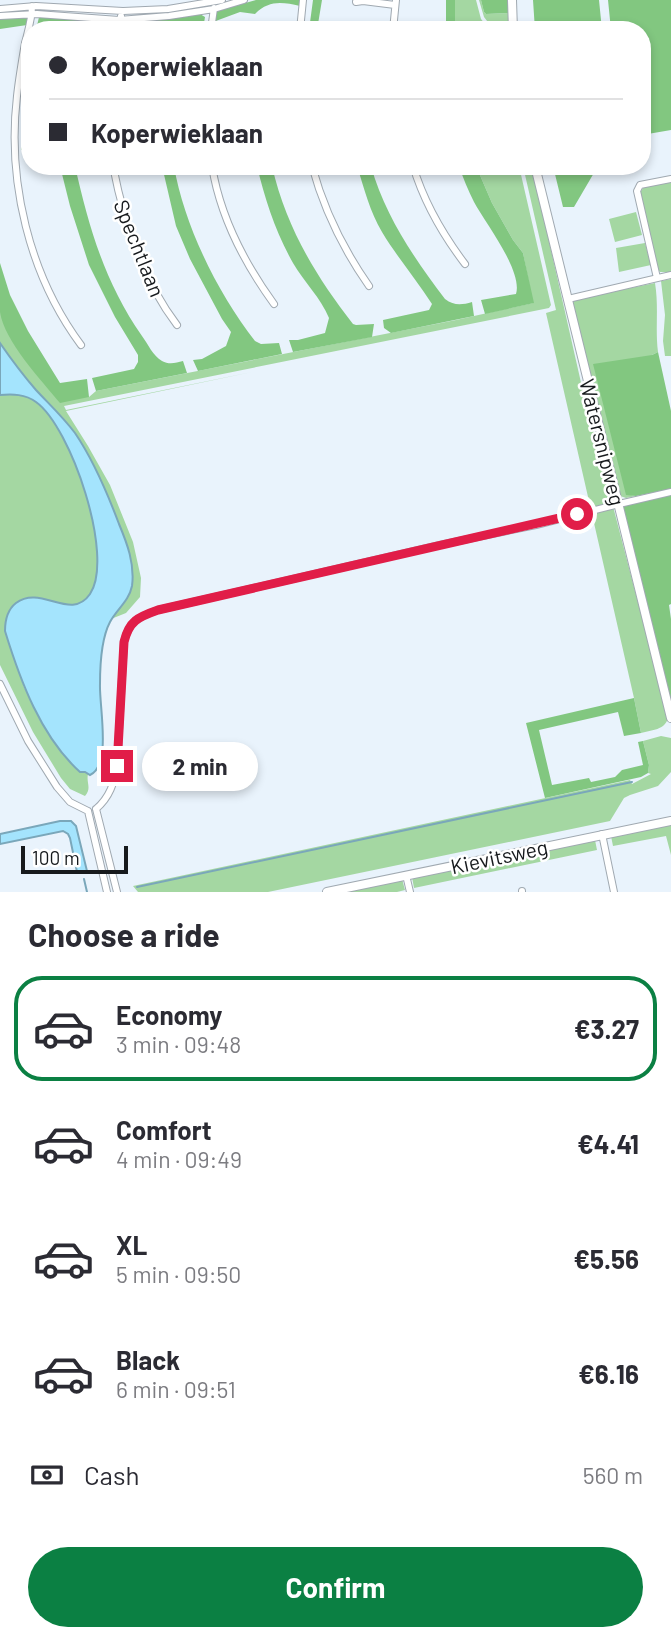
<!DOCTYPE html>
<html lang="en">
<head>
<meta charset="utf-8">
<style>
	body { margin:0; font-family:Barlow,sans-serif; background:#f7f7f7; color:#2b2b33; height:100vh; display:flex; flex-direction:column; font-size:26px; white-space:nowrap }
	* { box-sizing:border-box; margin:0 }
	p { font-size:23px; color:#7c7c81 }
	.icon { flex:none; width:38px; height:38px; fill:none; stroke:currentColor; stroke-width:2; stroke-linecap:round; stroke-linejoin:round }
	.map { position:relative; height:892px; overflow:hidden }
	.details { display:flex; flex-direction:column; background:#fff; flex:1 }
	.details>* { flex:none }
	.hud { position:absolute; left:21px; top:21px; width:630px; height:154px; border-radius:28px; box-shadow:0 4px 10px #0003; display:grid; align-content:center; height:154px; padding:0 28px; background:#fff }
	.scale { position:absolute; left:21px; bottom:18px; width:107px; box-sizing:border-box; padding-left:7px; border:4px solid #171a1d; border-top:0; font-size:19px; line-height:24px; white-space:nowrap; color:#171a1d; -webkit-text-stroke:5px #fff; paint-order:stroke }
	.end { position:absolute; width:32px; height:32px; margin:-16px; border:9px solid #e11d48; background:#fff; box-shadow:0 0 0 4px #fff }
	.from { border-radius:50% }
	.bubble { position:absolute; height:49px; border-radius:24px; background:#fff; box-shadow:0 4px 10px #0003; font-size:23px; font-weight:700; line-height:49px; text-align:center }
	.hud b { display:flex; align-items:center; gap:24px; height:66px; font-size:26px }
	.hud b+b { border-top:2px solid #e1e1e2 }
	.hud i { width:18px; height:18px; background:#2b2b33 }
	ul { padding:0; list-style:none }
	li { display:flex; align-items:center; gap:21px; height:105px; margin:0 14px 10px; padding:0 14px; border:4px solid transparent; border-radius:28px }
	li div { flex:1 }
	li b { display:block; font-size:26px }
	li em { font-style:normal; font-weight:700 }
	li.on { border-color:#0b8043 }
	li>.icon { width:63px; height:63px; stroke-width:1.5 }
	h2 { padding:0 28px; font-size:32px; line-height:84px }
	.pay { display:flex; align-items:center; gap:18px; height:77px; padding:0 28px; font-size:26px }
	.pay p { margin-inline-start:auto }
	.action { display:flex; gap:14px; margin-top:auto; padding:14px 28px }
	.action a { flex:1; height:80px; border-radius:42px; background:#0b8043; color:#fff; font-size:28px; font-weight:700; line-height:80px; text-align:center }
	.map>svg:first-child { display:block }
	.green { fill:#a4d7a2 }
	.forest { fill:#82c780 }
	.water { fill:#a4e4fd; stroke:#7aa7ba; stroke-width:2 }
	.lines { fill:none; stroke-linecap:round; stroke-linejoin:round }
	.stream { stroke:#7aa7ba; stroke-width:2 }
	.minor-casing { stroke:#a0a9b1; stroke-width:8 }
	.tertiary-casing { stroke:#a0a9b1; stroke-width:10 }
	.minor { stroke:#fff; stroke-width:6 }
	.tertiary { stroke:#fff; stroke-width:8 }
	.route { stroke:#e11d48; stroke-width:9 }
	.labels { text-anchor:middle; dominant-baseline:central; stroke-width:5; stroke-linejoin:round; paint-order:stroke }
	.street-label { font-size:21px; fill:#171a1d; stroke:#fff }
</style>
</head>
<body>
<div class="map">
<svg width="671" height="892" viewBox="0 0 671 892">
	<rect width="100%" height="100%" fill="#e9f3fc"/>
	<!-- green -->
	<path class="green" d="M455 0H476L481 19 490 30H455Z
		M479 0H481L484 12 486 14 509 13 510 30H494L484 17Z
		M476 166H519L551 305 549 308 64 406 66 410 252 372 66 411 88 446 110 485 133 542 141 578 140 597 126 613 36 649 13 656 24 687 39 718 59 748 74 766 88 774C86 783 92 788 85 796L70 789 61 778 33 732 0 665V291L61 397H89L96 391 456 320 533 303 523 253 513 240 492 203Z
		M523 166H532L582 387 668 718C665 730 652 730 641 733L634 698 546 313 556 310Z
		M671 182V272H660L657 268 640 194 641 191 644 187Z
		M636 212 642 235 615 242 609 219Z
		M645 243 651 265 619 272 616 248Z
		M671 279V356H665L663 341 665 315 661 281Z
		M655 283C659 307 655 329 658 352L652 355 626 494 636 496 626 498 620 496 573 309V302L576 299Z
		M661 736 671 738V772L658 786 630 795 624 798 610 821 268 892H138L133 886 630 780 632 784 651 774 648 773 649 765 643 741Z
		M671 824V855L666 836 613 846 611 836Z
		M595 840 597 850 414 888 412 877Z
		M402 879 405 890 397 892H342Z"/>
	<!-- forest -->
	<path class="forest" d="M256 0H301L300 6C282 2 269 0 255 14L240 12 213 22 217 11Z
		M313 0H322L317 30H309Z
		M446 0H455V30H446Z
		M481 0H508L509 13 486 14 484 12Z
		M533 0H599L602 30H535Z
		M608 0H671V130L642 135V30H611Z
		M200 14 205 17 204 23 156 30H123V21L137 22Z
		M27 17V25L0 29V18Z
		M39 17 115 21 114 30 49 26 45 30H36Z
		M30 58V149L21 150V124Z
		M60 166H75C89 228 105 283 142 336 148 344 153 356 162 361 169 365 176 363 183 361L187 373 96 391 92 378 134 369 138 362V355L115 317 89 265 70 206Z
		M162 166H174C184 225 218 294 255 341L261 344 279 343 282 354 198 371 193 360 202 359 226 346 231 332 222 319 190 259 176 226Z
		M257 166H272C286 227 315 275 353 324L356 325 374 324 372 337 293 352 289 340H298L325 333 329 318C321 298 304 282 293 263 276 233 265 200 257 166Z
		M357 166H371C385 216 414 258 445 299 454 306 462 305 472 302L474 316 391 333 384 328 383 320 429 310 432 304C416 279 397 257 382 232 370 212 364 188 357 166Z
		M459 166H476L492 203 513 240 523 253 534 303 485 314 481 300 516 294C523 271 486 224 474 202 468 190 463 178 459 166Z
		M553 166H598L574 207H563Z
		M0 263 10 295 28 331 60 383 87 379 89 397 60 403C42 381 4 341 0 312 0 297 0 279 0 263Z
		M658 352 671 411V489L636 496 626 495 593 364 652 355Z
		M671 495V604L669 605 671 619V704L623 507 627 504Z
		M634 698 641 733 624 736 618 712 539 730 552 785 589 778 591 782 615 777 622 770 643 765 638 742 643 741 649 765 648 773 641 777 545 798 526 723Z"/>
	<!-- water -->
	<path class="water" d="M0 343C11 359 23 375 36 390 49 404 63 417 75 433 94 461 107 492 119 524 127 543 135 564 132 586 129 601 117 609 110 622 101 639 100 665 100 684 99 706 112 765 90 775L85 772H80C41 737 20 680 5 631 5 620 7 610 16 603 41 584 71 622 90 594 115 557 71 427 36 402 25 394 13 394 0 395Z
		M60 821H71L76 826 87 871 81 873 77 872 70 838 68 834 63 831 0 844V834Z"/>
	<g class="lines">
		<!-- stream -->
		<path class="stream" d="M84 879 87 892
			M137 887 632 782"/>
		<defs>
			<path id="minor" d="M356 2 363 1 395 5
				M32 6C32 19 28 31 25 43 22 61 19 78 17 96 7 181 29 275 81 345
				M0 9 36 6 123 11 168 9 222 0
				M0 16 37 14 119 20 169 16 214 9 244 0
				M118 30 121 16
				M211 30 214 8
				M300 30 303 0
				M393 30 396 0
				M113 166C124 223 142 279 177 325
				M212 166C220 216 245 264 274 304
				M312 166C324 210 343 249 369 286
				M413 166C424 202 443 235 465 264
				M657 278 637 191 640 185 671 179
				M568 299 671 275
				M0 684 28 741 57 787 70 802 88 811
				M96 809C110 797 114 783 117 766L124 642C129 621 138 617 158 610L444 544 536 525 619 504 671 492
				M96 809 117 892
				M88 811 107 892
				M602 834 614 892
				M406 875 410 892
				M522 891V892"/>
			<path id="tertiary" d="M512 0 513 30
				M535 166 671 718
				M327 892 671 821"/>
		</defs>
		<!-- minor casing -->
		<use href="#minor" class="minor-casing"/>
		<!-- tertiary casing -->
		<use href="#tertiary" class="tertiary-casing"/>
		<!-- minor -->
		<use href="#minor" class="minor"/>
		<!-- tertiary -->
		<use href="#tertiary" class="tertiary"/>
	</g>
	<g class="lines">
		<!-- route -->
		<path class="route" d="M117 766 124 642C129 621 138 617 158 610L577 514"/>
	</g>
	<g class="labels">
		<!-- street labels -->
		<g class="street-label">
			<text transform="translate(140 248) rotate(68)">Spechtlaan</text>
			<text transform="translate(603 442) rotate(76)">Watersnipweg</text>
			<text transform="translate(499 856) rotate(-12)">Kievitsweg</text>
		</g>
	</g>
</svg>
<div class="scale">100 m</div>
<i class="end from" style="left:577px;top:514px"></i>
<i class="end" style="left:117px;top:766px"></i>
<div class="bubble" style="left:142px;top:742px;width:116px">2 min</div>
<div class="hud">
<b><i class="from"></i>Koperwieklaan</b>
<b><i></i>Koperwieklaan</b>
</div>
</div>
<section class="details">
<h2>Choose a ride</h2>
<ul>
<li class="on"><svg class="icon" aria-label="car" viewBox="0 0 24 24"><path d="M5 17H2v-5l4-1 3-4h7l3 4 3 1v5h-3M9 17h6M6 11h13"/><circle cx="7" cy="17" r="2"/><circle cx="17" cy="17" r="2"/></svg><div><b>Economy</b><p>3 min · 09:48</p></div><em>€3.27</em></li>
<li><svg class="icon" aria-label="car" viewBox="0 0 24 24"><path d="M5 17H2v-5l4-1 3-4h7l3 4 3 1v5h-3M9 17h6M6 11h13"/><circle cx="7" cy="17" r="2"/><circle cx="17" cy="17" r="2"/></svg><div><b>Comfort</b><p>4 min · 09:49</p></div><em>€4.41</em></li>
<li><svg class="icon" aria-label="car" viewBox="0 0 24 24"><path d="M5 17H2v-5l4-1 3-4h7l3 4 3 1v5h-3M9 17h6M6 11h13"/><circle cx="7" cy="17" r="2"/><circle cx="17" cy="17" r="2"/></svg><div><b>XL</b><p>5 min · 09:50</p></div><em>€5.56</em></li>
<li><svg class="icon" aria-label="car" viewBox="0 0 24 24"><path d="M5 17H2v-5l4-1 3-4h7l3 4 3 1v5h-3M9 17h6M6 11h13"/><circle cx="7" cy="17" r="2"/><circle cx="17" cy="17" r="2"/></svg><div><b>Black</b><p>6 min · 09:51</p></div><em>€6.16</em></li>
</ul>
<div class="pay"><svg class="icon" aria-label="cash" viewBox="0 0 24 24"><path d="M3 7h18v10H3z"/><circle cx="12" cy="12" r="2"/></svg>Cash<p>560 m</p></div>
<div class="action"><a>Confirm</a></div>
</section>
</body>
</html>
